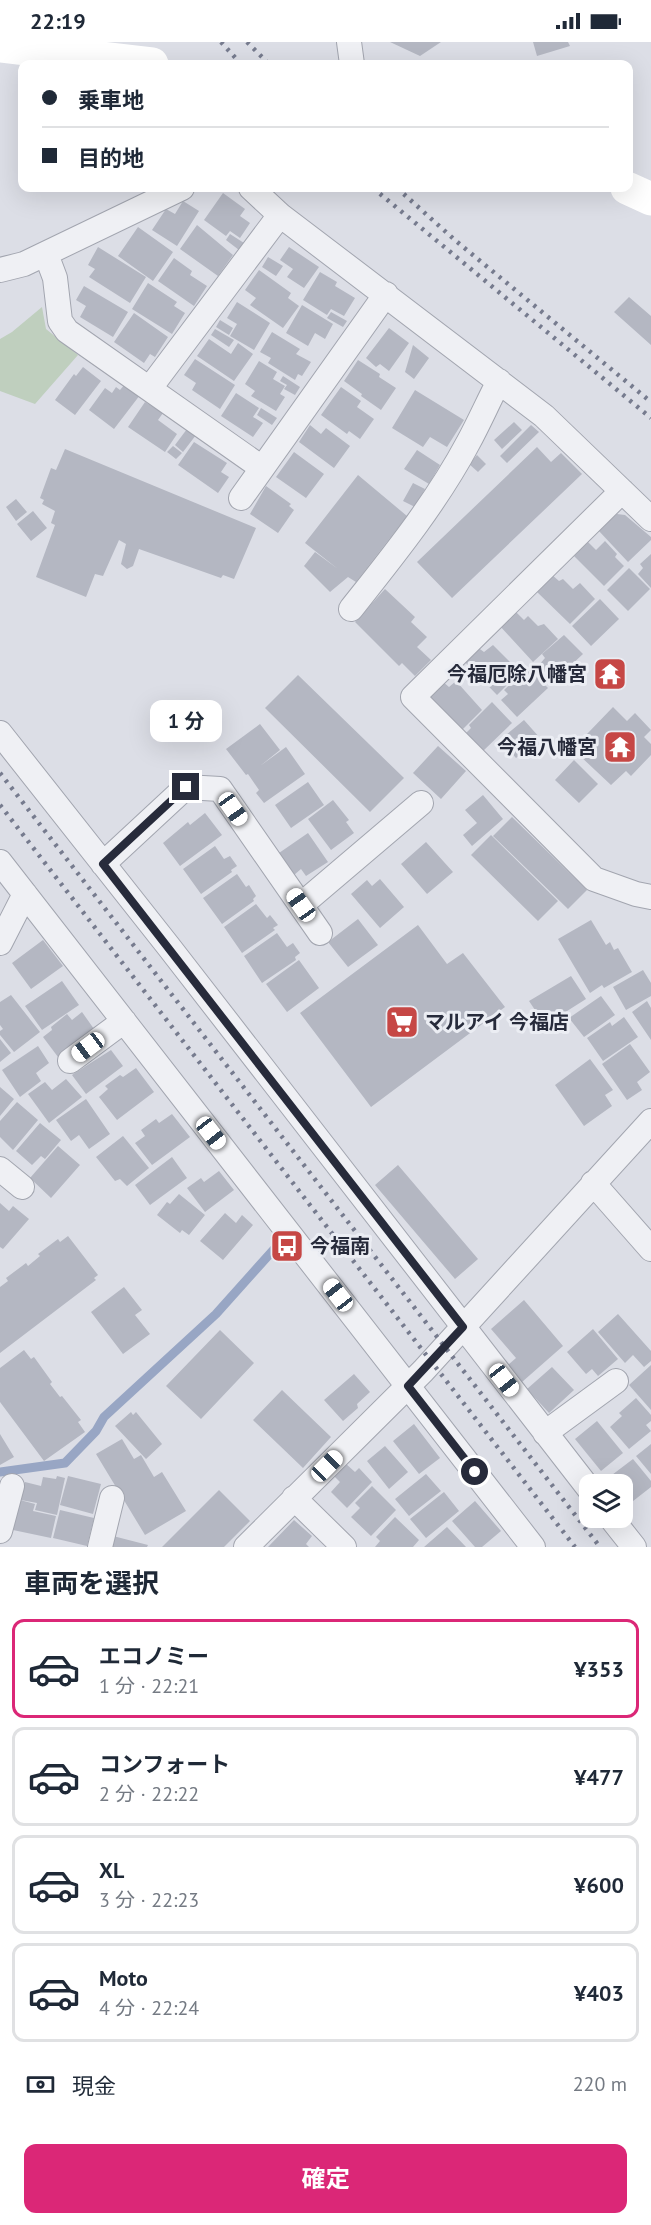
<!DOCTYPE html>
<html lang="ja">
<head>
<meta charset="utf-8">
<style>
	body { margin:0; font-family:"PT Sans","Noto Sans JP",sans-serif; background:#f6f6f7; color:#1f2937; height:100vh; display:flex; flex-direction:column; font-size:22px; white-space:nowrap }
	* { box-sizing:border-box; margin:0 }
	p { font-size:20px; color:#747a83 }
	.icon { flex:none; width:33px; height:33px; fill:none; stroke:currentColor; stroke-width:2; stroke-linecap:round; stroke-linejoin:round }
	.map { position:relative; height:1505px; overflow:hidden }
	.sheet { display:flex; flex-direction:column; background:#fff; flex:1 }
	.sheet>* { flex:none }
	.banner { position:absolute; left:18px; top:18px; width:615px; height:132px; border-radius:12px; box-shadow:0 6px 24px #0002; display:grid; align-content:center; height:132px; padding:0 24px; background:#fff }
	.fabs { position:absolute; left:579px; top:1432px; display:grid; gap:12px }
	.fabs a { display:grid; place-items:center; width:54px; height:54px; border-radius:12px; background:#fff; box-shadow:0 6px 24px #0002; font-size:30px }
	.end { position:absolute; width:27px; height:27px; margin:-14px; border:8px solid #272b3b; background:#fff; box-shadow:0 0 0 3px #fff }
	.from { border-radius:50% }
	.bubble { position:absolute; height:42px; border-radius:12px; background:#fff; box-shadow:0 6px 24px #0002; font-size:20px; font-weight:700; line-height:42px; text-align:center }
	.car { position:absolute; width:18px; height:36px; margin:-18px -9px; border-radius:8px; box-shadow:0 0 4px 2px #0007; background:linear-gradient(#fff 24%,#345 0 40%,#fff 0 76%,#345 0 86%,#fff 0) }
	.banner b { display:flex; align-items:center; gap:21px; height:57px; font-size:22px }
	.banner b+b { border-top:2px solid #e0e1e3 }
	.banner i { width:15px; height:15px; background:#1f2937 }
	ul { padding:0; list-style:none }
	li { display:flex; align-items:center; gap:18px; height:99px; margin:0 12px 9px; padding:0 12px; border:3px solid #e0e1e3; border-radius:12px }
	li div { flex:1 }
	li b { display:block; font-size:22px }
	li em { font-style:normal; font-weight:700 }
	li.active { border-color:#db2777 }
	li>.icon { width:54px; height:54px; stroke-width:1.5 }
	h2 { padding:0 24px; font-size:27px; line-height:72px }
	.pay { display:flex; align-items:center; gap:15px; height:66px; padding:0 24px; font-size:22px }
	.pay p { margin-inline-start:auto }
	.primary-button { display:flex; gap:12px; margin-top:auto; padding:12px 24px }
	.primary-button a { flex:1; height:69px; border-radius:12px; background:#db2777; color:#fff; font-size:24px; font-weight:700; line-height:69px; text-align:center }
	.status { display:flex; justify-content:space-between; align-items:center; height:42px; padding:0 30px; background:#fff; direction:ltr }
	.status svg { height:16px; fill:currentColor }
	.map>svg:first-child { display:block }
	.green { fill:#bfcfbe }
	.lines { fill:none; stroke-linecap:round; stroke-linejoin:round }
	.stream { stroke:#98a6c4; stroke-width:9 }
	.building { fill:#b4b7c2 }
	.street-casing { stroke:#a2a5af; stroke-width:26 }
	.street { stroke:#eff0f4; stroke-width:24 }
	.secondary { stroke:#fff; stroke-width:33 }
	.rail { stroke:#767b8e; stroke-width:4.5; stroke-dasharray:3 6; stroke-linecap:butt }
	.route { stroke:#272b3b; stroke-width:8 }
	.labels { text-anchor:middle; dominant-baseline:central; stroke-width:6; stroke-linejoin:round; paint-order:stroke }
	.poi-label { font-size:20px; font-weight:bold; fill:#272b3b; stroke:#ebedf3; text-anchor:end }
</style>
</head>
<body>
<div class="status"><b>22:19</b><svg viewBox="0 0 49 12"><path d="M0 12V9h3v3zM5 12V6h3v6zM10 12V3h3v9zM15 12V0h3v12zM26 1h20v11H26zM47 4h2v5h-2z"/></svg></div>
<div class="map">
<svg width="651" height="1505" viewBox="0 0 651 1505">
	<rect width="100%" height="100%" fill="#dcdee6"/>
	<!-- green -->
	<path class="green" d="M42 265 46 287 78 313 35 362 0 349V297L12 290Z"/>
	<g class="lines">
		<!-- stream -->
		<path class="stream" d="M0 1430 65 1421 96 1389 104 1375 216 1272 276 1205"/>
	</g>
	<!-- building -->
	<path class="building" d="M390 0H441L420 14Z
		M533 0H568L570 4 537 14Z
		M223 151 245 167 240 174 250 181 240 196 230 189 226 194 204 178Z
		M183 159 199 169 177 204 152 188 166 167 175 172Z
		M197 183 233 213 218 234 180 207Z
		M138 185 173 210 153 239 118 214Z
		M230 192 244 201 239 208 226 198Z
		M98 205 146 235 130 261 89 235 95 227 88 223Z
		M289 205 319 225 304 246 287 235 293 227 280 218Z
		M268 215 283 224 276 234 262 225Z
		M174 216 192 229 190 233 207 244 194 264 158 239Z
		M259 228 291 251 288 256 299 264 283 286 250 263 256 256 245 248Z
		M320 230 337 240 335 244 355 256 344 274 331 267 327 273 303 258Z
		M148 241 177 260 174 264 185 271 172 292 132 267Z
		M84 244 128 270 113 295 80 275 86 264 76 258Z
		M629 255 651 274V303L614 270Z
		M237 260 270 281 254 308 230 294 237 282 227 276Z
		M302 263 333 282 325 297 315 291 308 304 286 291Z
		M331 270 347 279 343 285 327 276Z
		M134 271 168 295 155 315 150 312 144 321 114 300Z
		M220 278 233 286 229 293 216 285Z
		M389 286 409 301 389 329 380 322 376 325 366 316Z
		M215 287 234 298 229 305 211 293Z
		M272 290 300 307 296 312 311 320 302 334 298 332 295 338 268 321 271 316 260 310Z
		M209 297 231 312 238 301 253 312 234 339 197 314Z
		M413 303 429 316 414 337 405 330Z
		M195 317 235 343 220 367 192 348 196 341 184 333Z
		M358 318 380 332 379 335 396 346 381 368 361 354 362 352 344 339Z
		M259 319 277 330 273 337 285 344 280 352 285 355 276 369 251 354 255 349 245 342Z
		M83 325 101 339 75 373 55 358 74 332 76 334Z
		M283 334 300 345 295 353 284 347 287 343 280 339Z
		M125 342 140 353 114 387 89 368 105 346 112 351 116 345 120 348Z
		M341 345 361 359 357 365 374 377 360 397 349 389 347 392 321 373Z
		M415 348 464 378 447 405 430 395 423 405 392 386Z
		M236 351 259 366 253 375 263 381 253 395 221 374Z
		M145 360 163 371 158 378 177 392 165 410 128 385Z
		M261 366 277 376 272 383 257 373Z
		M514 380 522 388 502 407 494 398Z
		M310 383 321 392 326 386 350 404 334 426 299 400Z
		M531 383 539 390 507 421 500 414Z
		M187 387 196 393 183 410 175 403Z
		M194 400 227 421 221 430 229 435 218 451 178 423Z
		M173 404 182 411 176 417 167 410Z
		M537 405 551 420 561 411 582 432 452 556 417 520Z
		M65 407 256 486 234 537 223 533 221 536 139 507 133 524 127 527 121 522 126 502 119 498 103 534 95 532 86 555 36 535 55 483 51 481 55 469 42 462 44 458 40 456 51 426 56 428Z
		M417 408 440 423 429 442 404 427Z
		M294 410 324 432 306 456 276 435Z
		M477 413 486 422 478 430 469 422Z
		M358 433 407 474 356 540 348 535 330 550 304 524 315 510 338 527 305 501Z
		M413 441 425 447 415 465 403 459Z
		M266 444 291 462 289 464 294 468 278 491 250 472Z
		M16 457 27 470 16 479 6 465Z
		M33 469 47 486 31 499 17 482Z
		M617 472 625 473 651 495V498L628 520 598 488Z
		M605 499 617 512 615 515 624 524 604 544 574 514 588 500 596 508Z
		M651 512V546L638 532 643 526 640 522Z
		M629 526 650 547 628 569 607 548Z
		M551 532 559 539 563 537 573 547 580 541 595 557 570 582 535 548Z
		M385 547 415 575 411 580 427 595 417 605 431 618 415 634 402 621 399 624 355 580Z
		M600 557 619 577 591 604 572 584Z
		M515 569 524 578 528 574 538 584 544 582 558 597 533 620 499 583Z
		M564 593 583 612 553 640 538 624 545 616 542 612Z
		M493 603 520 630 497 653 463 618 477 605 484 610Z
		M528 626 548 646 517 675 501 658 508 652 504 648Z
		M298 633 404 736 370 770 265 666Z
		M442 639 449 645 456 639 482 668 462 688 428 653Z
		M492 660 512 681 482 710 465 692 471 686 469 683Z
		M613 665 627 679 635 671 651 688 644 695 651 702V713L631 734 626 729 611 743 579 713 593 698 587 692Z
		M524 678 540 696 516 716 500 698Z
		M260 682 280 708 260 724 286 705 305 732 264 761 256 751 259 748 248 732 246 733 226 707Z
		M438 704 466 729 441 757 413 731Z
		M574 718 598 742 579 761 555 738Z
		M308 740 324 763 291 786 275 763Z
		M483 753 503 777 472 804 463 793 477 781 465 768Z
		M333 758 349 778 346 780 354 791 331 808 308 777Z
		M205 771 222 793 180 824 163 801 188 780 190 783Z
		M512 775 587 848 568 867 493 794Z
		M308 791 328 820 306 834 301 827 294 833 279 811Z
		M491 793 558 859 538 879 471 813Z
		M426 800 453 830 427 852 401 822Z
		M215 804 224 817 230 814 237 824 231 828 232 830 201 852 183 827Z
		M237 832 246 845 249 843 256 854 253 857 254 859 222 882 203 856Z
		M380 837 404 865 380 886 351 852 367 838 372 844Z
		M256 862 267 876 270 873 278 883 273 886 275 888 242 911 224 885Z
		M358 877 378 903 348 925 328 900Z
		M591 878 606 903 610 900 614 908 618 906 632 930 604 946 602 943 590 951 558 897Z
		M418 883 447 922 463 911 505 965 371 1065 300 971Z
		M277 891 287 905 293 901 300 911 295 915 296 918 262 941 244 914Z
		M43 898 63 924 31 947 12 921Z
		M299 918 319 946 287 970 266 942Z
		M643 928 651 941V954L626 968 613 945Z
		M571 934 586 957 545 983 529 959Z
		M62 939 79 963 42 988 25 964Z
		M11 953 40 990 14 1010 0 993V989L3 987 0 983V960Z
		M601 954 615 973 584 995 569 976Z
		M647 959 651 966V998L632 970Z
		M82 970 94 987 58 1015 43 995 52 988 51 985 67 972 72 978Z
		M624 975 638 995 603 1019 587 996 610 980 612 984Z
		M0 997 11 1011 0 1020Z
		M630 1002 650 1030 637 1040 642 1048 627 1058 602 1022Z
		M38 1004 49 1021 36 1031 41 1039 20 1055 2 1028Z
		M111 1008 123 1024 86 1052 72 1033Z
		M590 1017 613 1048 605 1053 612 1064 584 1084 555 1043Z
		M136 1026 154 1050 117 1078 99 1055 108 1047 105 1044 120 1033 123 1035Z
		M66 1037 82 1055 49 1081 28 1052 45 1040 52 1048Z
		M0 1045 14 1057 0 1074Z
		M86 1057 110 1092 89 1107 79 1093 71 1099 56 1078Z
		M17 1060 38 1078 13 1108 0 1095V1079Z
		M172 1072 190 1095 152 1123 135 1101 145 1094 141 1088 156 1077 159 1081Z
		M40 1081 61 1098 45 1117 41 1114 32 1123 16 1109Z
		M123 1094 149 1126 127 1144 120 1137 115 1139 96 1115Z
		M58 1104 80 1123 51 1156 30 1136Z
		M172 1115 187 1136 150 1163 135 1143Z
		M398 1123 478 1217 455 1237 375 1143Z
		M219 1129 234 1148 205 1170 187 1146 201 1136 204 1140Z
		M179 1152 205 1173 189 1193 182 1188 180 1191 157 1173 167 1160 170 1162Z
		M0 1161 9 1169 13 1164 29 1177 3 1207 0 1205Z
		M225 1171 236 1181 242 1173 253 1183 223 1218 200 1199Z
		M68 1194 98 1233 94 1236 96 1238 0 1311V1245L8 1239 6 1236 26 1221 28 1224 40 1214 38 1212 58 1197 60 1200Z
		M124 1245 142 1268 135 1273 150 1292 123 1312 91 1270Z
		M524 1258 563 1304 522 1340 507 1324 516 1316 491 1287Z
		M618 1272 651 1309V1319L644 1325 633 1313 625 1321 598 1290Z
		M593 1287 618 1317 598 1334 592 1327 586 1332 567 1310Z
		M220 1288 254 1321 201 1377 166 1344Z
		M24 1308 31 1317 34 1315 52 1340 50 1342 60 1355 62 1354 81 1378 78 1380 85 1390 44 1419 0 1360V1326Z
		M651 1323V1368L629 1343Z
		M552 1325 574 1348 549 1371 527 1347Z
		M354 1332 370 1350 357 1362 358 1366 343 1379 324 1358Z
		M282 1348 331 1395 303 1426 253 1378Z
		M636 1356 651 1373V1379L646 1383 651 1389 629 1407 610 1385 622 1374 619 1371Z
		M131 1370 133 1373 136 1370 162 1402 146 1417 115 1384Z
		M597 1379 623 1411 601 1429 575 1397Z
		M414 1382 440 1416 419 1432 393 1399Z
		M0 1392 14 1415 0 1423Z
		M122 1397 134 1417 141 1413 154 1435 162 1430 186 1469 145 1493 96 1412Z
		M651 1402V1432L636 1414Z
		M385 1404 408 1430 389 1447 367 1419Z
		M633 1417 651 1439V1445L628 1463 625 1458 622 1460V1443H607L611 1440 608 1436Z
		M345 1421 355 1430 359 1426 372 1440 347 1466 331 1450 340 1440 333 1433Z
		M426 1432 441 1449 409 1474 395 1457Z
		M57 1434 65 1436 57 1473 35 1468 37 1461 21 1458 25 1440 41 1444 43 1435 56 1437Z
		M68 1434 101 1442 93 1472 60 1463Z
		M372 1444 396 1468 371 1494 351 1475 360 1466 355 1461Z
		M219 1448 250 1479 224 1505H162Z
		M444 1450 459 1469 426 1496 410 1477Z
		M20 1458 35 1462 33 1469 56 1474 51 1496 13 1488Z
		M475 1459 501 1489 482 1505H475L452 1479Z
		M60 1468 94 1476 87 1504 53 1496Z
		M395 1475 419 1498 413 1505H375L380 1499 376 1495Z
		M294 1478 312 1494 306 1502 309 1505H268Z
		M447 1485 466 1505H424Z
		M113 1494 148 1503 147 1505H110Z"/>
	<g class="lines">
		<defs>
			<path id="street" d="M349 0 352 22
				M251 146 280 173 544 374 651 477
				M46 212 55 236 60 279 67 289 262 426
				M0 228 24 222 182 146
				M150 346 280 173
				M622 449 413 655 594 837 636 852 651 855
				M241 456 386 252
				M351 567C393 514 436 461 468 401 479 381 488 360 499 339
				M0 691 169 905 590 1448
				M0 820 533 1505
				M103 822 186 745 220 747 320 891
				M301 863 421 761
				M0 901 25 852
				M70 1019 124 979
				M0 1127 22 1145
				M593 1141 651 1207
				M545 1391 616 1339
				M294 1456 344 1505
				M611 1476 634 1505
				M0 1489 12 1444
				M100 1505 112 1456
				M246 1505 423 1329 651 1079"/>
		</defs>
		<!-- street casing -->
		<use href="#street" class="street-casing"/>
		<!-- street -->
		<use href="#street" class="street"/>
		<!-- secondary -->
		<path class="secondary" d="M0 4 152 22
			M627 146 651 157"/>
		<!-- rail -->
		<path class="rail" d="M221 0 241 22
			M247 0 269 22
			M373 146 651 376
			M397 146 456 199 651 360
			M0 731 600 1505
			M0 763 575 1505"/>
	</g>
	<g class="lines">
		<!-- route -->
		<path class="route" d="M186 745 103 822 463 1285 408 1344 475 1430"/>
	</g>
	<!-- icons -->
	<defs>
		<symbol id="temple-square" viewBox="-11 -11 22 22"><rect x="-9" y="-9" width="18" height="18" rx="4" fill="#c64745" stroke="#ebedf3"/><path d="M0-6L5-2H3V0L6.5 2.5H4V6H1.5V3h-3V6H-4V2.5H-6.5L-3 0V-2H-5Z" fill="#fff"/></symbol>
		<symbol id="supermarket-square" viewBox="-11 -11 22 22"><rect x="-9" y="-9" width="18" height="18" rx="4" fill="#c64745" stroke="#ebedf3"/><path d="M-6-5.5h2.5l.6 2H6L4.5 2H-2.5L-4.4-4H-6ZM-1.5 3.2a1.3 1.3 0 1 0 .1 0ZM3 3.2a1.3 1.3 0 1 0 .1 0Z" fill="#fff"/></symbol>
		<symbol id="bus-square" viewBox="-11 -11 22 22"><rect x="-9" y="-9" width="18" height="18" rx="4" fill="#c64745" stroke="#ebedf3"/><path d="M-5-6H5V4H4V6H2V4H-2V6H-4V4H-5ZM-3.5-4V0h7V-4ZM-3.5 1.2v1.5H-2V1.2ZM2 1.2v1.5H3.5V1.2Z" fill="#fff"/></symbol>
	</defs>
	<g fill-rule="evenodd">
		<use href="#temple-square" x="591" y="613" width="38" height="38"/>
		<use href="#temple-square" x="601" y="686" width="38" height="38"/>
		<use href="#supermarket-square" x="383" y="961" width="38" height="38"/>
		<use href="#bus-square" x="268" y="1185" width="38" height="38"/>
	</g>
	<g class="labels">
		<!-- poi labels -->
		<g class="poi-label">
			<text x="587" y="632">今福厄除八幡宮</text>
			<text x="597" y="705">今福八幡宮</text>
			<text x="425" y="980" text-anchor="start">マルアイ 今福店</text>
			<text x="310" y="1204" text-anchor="start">今福南</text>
		</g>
	</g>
</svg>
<div class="fabs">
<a><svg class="icon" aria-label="layers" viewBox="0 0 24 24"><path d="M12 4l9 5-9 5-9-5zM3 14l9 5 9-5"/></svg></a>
</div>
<i class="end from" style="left:475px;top:1430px"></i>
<i class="end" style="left:186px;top:745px"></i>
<div class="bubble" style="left:150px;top:658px;width:72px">1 分</div>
<i class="car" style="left:233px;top:767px;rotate:145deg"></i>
<i class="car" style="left:301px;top:863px;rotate:325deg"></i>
<i class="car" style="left:88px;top:1005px;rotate:233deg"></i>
<i class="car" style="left:211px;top:1091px;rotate:142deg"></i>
<i class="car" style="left:338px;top:1253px;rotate:322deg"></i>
<i class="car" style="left:504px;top:1338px;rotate:142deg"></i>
<i class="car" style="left:327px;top:1424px;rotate:45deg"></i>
<div class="banner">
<b><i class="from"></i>乗車地</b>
<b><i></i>目的地</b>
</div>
</div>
<section class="sheet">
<h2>車両を選択</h2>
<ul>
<li class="active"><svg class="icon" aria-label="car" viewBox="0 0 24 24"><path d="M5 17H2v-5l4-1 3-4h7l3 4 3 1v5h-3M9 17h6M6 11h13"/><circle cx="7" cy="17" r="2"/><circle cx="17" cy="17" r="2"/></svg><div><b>エコノミー</b><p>1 分 · 22:21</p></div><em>¥353</em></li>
<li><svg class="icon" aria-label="car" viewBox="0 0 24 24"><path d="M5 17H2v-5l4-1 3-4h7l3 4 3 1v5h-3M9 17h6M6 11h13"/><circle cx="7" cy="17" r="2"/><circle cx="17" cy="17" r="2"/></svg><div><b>コンフォート</b><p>2 分 · 22:22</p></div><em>¥477</em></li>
<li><svg class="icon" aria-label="car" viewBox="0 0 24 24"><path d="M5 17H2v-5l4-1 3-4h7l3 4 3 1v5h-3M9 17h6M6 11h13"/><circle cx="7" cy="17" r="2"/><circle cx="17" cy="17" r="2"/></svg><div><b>XL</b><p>3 分 · 22:23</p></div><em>¥600</em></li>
<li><svg class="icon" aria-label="car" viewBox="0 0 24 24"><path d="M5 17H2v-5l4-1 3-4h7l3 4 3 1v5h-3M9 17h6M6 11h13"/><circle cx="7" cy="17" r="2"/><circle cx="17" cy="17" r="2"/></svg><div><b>Moto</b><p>4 分 · 22:24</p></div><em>¥403</em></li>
</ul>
<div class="pay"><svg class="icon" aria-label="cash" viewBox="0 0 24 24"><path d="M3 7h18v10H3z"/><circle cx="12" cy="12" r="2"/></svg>現金<p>220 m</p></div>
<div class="primary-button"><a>確定</a></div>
</section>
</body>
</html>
